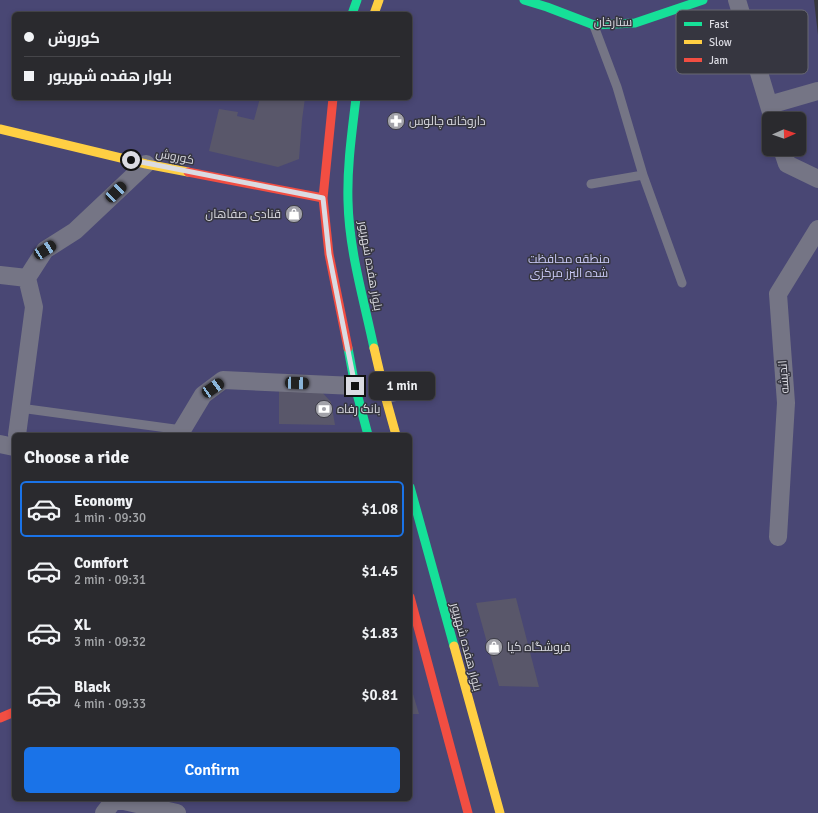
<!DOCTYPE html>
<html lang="en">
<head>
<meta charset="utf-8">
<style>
	body { margin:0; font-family:Signika,Cairo,sans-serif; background:#36363a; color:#f1f3f6; height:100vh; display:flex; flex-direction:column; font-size:15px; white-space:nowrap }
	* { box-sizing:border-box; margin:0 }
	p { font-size:13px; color:#a5a7aa }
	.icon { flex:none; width:22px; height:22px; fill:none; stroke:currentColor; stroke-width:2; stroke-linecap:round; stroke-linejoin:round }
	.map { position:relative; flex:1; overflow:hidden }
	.side { position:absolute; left:12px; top:433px; width:400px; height:368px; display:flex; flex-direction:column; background:#2a2a2e; border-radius:6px; box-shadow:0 2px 6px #0003,0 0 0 1px #46464a }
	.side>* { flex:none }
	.guide { position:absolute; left:12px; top:12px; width:400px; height:88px; border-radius:6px; box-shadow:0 2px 6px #0003,0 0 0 1px #46464a; display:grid; align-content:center; height:88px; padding:0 12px; background:#2a2a2e }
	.needle { width:26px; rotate:88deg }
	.controls { position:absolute; left:762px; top:112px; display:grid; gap:8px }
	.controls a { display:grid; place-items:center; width:44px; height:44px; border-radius:6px; background:#2a2a2e; box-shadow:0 2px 6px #0003,0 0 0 1px #46464a; font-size:20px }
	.end { position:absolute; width:18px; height:18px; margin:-9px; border:5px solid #dbdbe2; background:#111; box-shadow:0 0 0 2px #111 }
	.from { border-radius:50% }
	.bubble { position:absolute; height:28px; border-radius:6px; background:#2a2a2e; box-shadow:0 2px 6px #0003,0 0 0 1px #46464a; font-size:13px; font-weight:600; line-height:28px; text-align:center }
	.car { position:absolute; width:12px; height:24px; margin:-12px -6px; border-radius:5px; box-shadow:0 0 3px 1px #0007; background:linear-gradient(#222 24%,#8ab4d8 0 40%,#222 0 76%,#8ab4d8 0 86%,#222 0) }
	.guide b { display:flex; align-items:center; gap:14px; height:38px; font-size:15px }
	.guide b+b { border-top:1px solid #46464a }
	.guide i { width:10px; height:10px; background:#f1f3f6 }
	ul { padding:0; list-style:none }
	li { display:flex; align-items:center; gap:12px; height:56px; margin:0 8px 6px; padding:0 4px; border:2px solid transparent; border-radius:6px }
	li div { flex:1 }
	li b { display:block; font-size:15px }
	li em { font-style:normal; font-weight:600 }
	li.current { border-color:#1a73e8 }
	li>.icon { width:36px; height:36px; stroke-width:1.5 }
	h2 { padding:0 12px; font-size:18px; line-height:48px }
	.primary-button { display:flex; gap:8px; margin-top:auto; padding:8px 12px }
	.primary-button a { flex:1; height:46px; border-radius:6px; background:#1a73e8; color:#fff; font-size:16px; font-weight:600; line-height:46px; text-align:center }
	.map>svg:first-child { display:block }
	.green { fill:#494774; fill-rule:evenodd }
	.building { fill:#59576a }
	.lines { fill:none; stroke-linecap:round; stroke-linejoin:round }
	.lane { stroke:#757585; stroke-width:9 }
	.street { stroke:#757585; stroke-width:18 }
	.fast { stroke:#16e098; stroke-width:9 }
	.slow { stroke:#ffcf43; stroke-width:9 }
	.jam { stroke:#f24e42; stroke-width:9 }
	.route { stroke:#dbdbe2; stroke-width:5 }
	.labels { text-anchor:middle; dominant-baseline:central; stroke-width:3; stroke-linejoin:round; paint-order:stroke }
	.street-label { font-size:12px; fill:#dbdbe2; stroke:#363640 }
	.poi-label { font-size:12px; fill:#dbdbe2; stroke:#363640; text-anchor:start }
	.park-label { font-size:12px; fill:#ccccf9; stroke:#363640 }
	.key { fill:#363640; stroke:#686871; stroke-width:1 }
	.key-label { font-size:11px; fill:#dbdbe2 }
</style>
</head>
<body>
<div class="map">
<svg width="818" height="813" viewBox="0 0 818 813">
	<rect width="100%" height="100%" fill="#38383e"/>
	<!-- green -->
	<path class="green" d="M0 0H814L818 35V813H0ZM14 14H410V98H14ZM769 119H799V149H769ZM14 435H410V799H14Z"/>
	<!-- building -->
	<path class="building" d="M260 98H305L302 120 299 159 278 167 209 151 219 109 238 112 237 116 254 120Z
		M279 389 320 390 331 402 335 425 279 424Z
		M516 598 539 687 499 686 476 603Z
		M410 684 419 714H410Z"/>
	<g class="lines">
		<!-- lane -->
		<path class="lane" d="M594 26 617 87 643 175 682 283
			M591 184 643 175
			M386 399 415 392
			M20 408 182 430V433"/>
		<!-- street -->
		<path class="street" d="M737 0 773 119
			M769 105 818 91
			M782 149 787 164 818 179
			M0 275 27 278 45 250 75 231 146 164
			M182 430 203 395 223 380 355 386
			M17 435 34 307 27 278
			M0 444 14 447
			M778 537 786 403 778 294 818 229
			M115 799 177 813
			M104 813 115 799"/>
		<!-- fast -->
		<path class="fast" d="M524 0 547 7 594 25 635 23 703 0
			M352 14 357 0
			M356 98C352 132 347 166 348 201 349 251 364 300 374 348
			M348 348 355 386 368 435
			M410 487 454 646"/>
		<!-- slow -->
		<path class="slow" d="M374 14 379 0
			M0 129 146 164 188 172
			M374 348 386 399 396 435
			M454 646 500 813"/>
		<!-- jam -->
		<path class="jam" d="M333 98 323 198 329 254 348 348
			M188 172 323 198
			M410 597 468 813
			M0 718 14 712"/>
	</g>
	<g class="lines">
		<!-- route -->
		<path class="route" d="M131 160 323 198 329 254 355 386"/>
	</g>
	<!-- icons -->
	<defs>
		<symbol id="pharmacy-disc" viewBox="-11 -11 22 22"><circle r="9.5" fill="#a2a2a9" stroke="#363640"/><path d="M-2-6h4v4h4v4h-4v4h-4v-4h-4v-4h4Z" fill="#fff"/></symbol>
		<symbol id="shop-disc" viewBox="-11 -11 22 22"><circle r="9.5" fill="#a2a2a9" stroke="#363640"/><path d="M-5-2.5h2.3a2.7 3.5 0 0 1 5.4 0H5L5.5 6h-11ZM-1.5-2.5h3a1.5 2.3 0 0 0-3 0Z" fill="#fff"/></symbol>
		<symbol id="bank-disc" viewBox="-11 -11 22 22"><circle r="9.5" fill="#a2a2a9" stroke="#363640"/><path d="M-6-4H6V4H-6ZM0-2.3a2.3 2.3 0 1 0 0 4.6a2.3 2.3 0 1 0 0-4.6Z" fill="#fff"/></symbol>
	</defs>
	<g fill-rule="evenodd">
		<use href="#pharmacy-disc" x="386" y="111" width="20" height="20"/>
		<use href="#shop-disc" x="284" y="204" width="20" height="20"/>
		<use href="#bank-disc" x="314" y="399" width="20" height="20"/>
		<use href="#shop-disc" x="484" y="637" width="20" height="20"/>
	</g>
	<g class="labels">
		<!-- street labels -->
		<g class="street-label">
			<text x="613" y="22">ستارخان</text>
			<text transform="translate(175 157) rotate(11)">کوروش</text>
			<text transform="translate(370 266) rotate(80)">بلوار هفده شهریور</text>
			<text transform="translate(784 377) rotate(-94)">اندیشه</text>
			<text transform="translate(466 647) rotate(75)">بلوار هفده شهریور</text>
		</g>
		<!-- poi labels -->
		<g class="poi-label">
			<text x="409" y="121">داروخانه چالوس</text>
			<text x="281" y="214" text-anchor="end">قنادی صفاهان</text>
			<text x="337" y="409">بانک رفاه</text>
			<text x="507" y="647">فروشگاه کیا</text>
		</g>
		<!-- park labels -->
		<g class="park-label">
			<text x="569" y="259">منطقه محافظت<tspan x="569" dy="14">شده البرز مرکزی</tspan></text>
		</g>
	</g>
	<!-- legend -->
	<rect x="676" y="10" width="132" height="64" rx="6" class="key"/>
	<rect x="684" y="22" width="18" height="4" fill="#16e098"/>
	<rect x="684" y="40" width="18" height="4" fill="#ffcf43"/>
	<rect x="684" y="58" width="18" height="4" fill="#f24e42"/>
	<g class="key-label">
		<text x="709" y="28">Fast</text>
		<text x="709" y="46">Slow</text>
		<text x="709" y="64">Jam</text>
	</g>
</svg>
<div class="controls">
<a><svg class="needle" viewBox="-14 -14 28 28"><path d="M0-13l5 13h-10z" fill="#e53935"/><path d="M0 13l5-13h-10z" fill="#a5a7aa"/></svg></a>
</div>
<i class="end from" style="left:131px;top:160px"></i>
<i class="end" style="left:355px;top:386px"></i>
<div class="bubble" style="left:369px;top:372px;width:66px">1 min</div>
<i class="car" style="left:116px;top:192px;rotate:46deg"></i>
<i class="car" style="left:45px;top:250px;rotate:57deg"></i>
<i class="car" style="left:297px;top:383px;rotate:92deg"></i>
<i class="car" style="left:213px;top:388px;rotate:55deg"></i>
<div class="guide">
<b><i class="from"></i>کوروش</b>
<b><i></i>بلوار هفده شهریور</b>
</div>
<section class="side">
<h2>Choose a ride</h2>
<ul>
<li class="current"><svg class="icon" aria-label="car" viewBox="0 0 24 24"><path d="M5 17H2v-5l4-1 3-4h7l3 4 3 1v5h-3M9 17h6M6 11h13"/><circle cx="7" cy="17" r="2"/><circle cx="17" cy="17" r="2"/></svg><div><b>Economy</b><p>1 min · 09:30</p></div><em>$1.08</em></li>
<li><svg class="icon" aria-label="car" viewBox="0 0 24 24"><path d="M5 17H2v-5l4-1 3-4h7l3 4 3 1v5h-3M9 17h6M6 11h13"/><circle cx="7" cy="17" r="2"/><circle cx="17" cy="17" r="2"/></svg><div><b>Comfort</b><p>2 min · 09:31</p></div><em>$1.45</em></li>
<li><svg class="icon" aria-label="car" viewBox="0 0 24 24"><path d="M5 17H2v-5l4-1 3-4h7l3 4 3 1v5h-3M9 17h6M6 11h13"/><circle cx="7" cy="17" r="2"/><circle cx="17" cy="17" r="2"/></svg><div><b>XL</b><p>3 min · 09:32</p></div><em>$1.83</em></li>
<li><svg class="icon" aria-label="car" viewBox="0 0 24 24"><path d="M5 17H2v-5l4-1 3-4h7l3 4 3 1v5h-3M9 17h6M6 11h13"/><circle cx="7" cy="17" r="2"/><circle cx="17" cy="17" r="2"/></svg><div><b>Black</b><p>4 min · 09:33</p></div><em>$0.81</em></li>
</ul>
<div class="primary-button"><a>Confirm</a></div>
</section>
</div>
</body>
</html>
